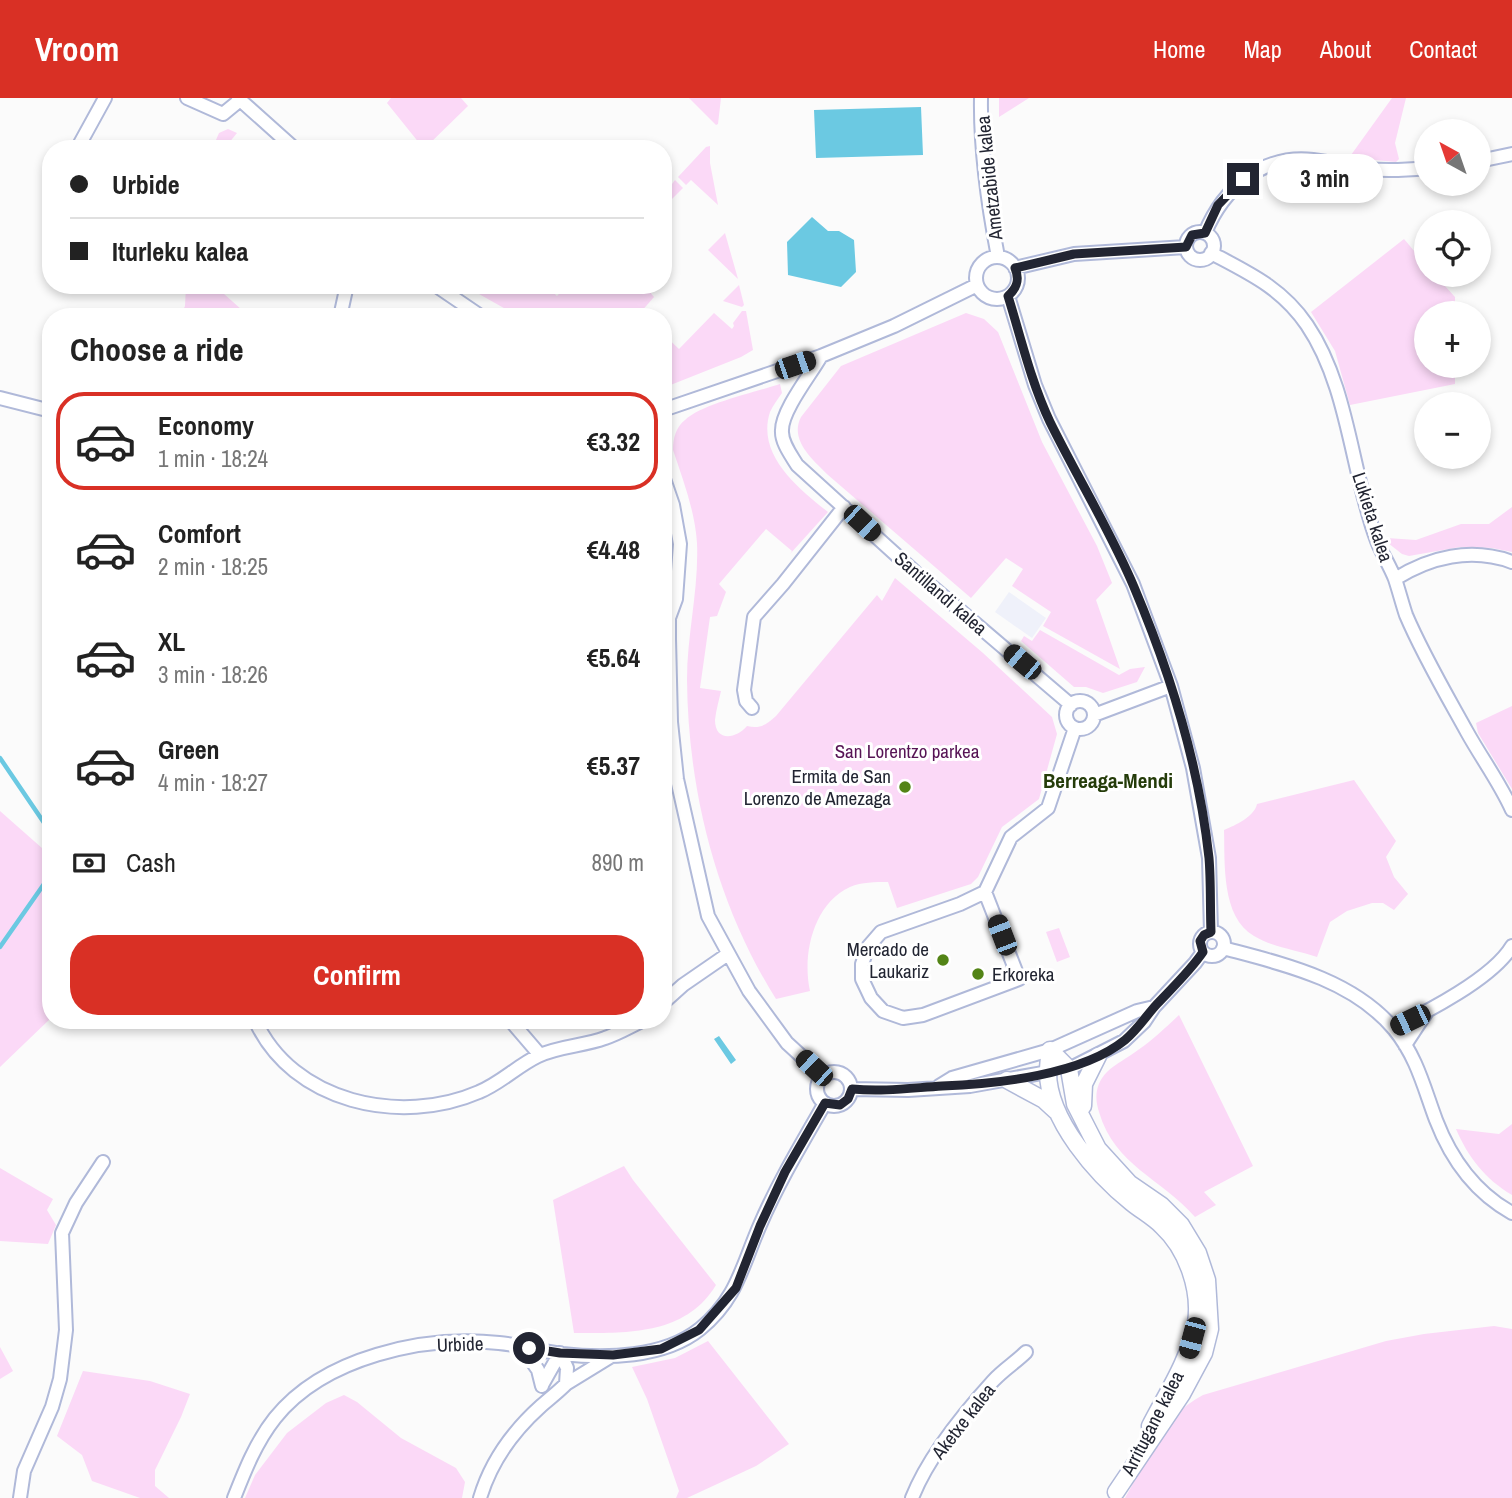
<!DOCTYPE html>
<html lang="en">
<head>
<meta charset="utf-8">
<style>
	body { margin:0; font-family:"Archivo Narrow",sans-serif; background:#f2f2f2; color:#222; height:100vh; display:flex; flex-direction:column; font-size:26px; white-space:nowrap }
	* { box-sizing:border-box; margin:0 }
	p { font-size:23px; color:#767676 }
	.icon { flex:none; width:38px; height:38px; fill:none; stroke:currentColor; stroke-width:2; stroke-linecap:round; stroke-linejoin:round }
	.map { position:relative; flex:1; overflow:hidden }
	.sheet { position:absolute; left:42px; top:210px; width:630px; height:721px; display:flex; flex-direction:column; background:#fff; border-radius:28px; box-shadow:0 4px 10px #0003 }
	.sheet>* { flex:none }
	.guide { position:absolute; left:42px; top:42px; width:630px; height:154px; border-radius:28px; box-shadow:0 4px 10px #0003; display:grid; align-content:center; height:154px; padding:0 28px; background:#fff }
	.needle { width:46px; rotate:320deg }
	.controls { position:absolute; left:1414px; top:21px; display:grid; gap:14px }
	.controls a { display:grid; place-items:center; width:77px; height:77px; border-radius:50%; background:#fff; box-shadow:0 4px 10px #0003; font-size:35px }
	.end { position:absolute; width:32px; height:32px; margin:-16px; border:9px solid #222532; background:#fff; box-shadow:0 0 0 4px #fff }
	.from { border-radius:50% }
	.bubble { position:absolute; height:49px; border-radius:24px; background:#fff; box-shadow:0 4px 10px #0003; font-size:23px; font-weight:700; line-height:49px; text-align:center }
	.car { position:absolute; width:21px; height:42px; margin:-21px -10px; border-radius:9px; box-shadow:0 0 5px 2px #0007; background:linear-gradient(#222 24%,#8ab4d8 0 40%,#222 0 76%,#8ab4d8 0 86%,#222 0) }
	.guide b { display:flex; align-items:center; gap:24px; height:66px; font-size:26px }
	.guide b+b { border-top:2px solid #e0e0e0 }
	.guide i { width:18px; height:18px; background:#222 }
	ul { padding:0; list-style:none }
	li { display:flex; align-items:center; gap:21px; height:98px; margin:0 14px 10px; padding:0 14px; border:4px solid transparent; border-radius:28px }
	li div { flex:1 }
	li b { display:block; font-size:26px }
	li em { font-style:normal; font-weight:700 }
	li.current { border-color:#d93025 }
	li>.icon { width:63px; height:63px; stroke-width:1.5 }
	h2 { padding:0 28px; font-size:32px; line-height:84px }
	.pay { display:flex; align-items:center; gap:18px; height:77px; padding:0 28px; font-size:26px }
	.pay p { margin-inline-start:auto }
	.primary-button { display:flex; gap:14px; margin-top:auto; padding:14px 28px }
	.primary-button a { flex:1; height:80px; border-radius:28px; background:#d93025; color:#fff; font-size:28px; font-weight:700; line-height:80px; text-align:center }
	header { display:flex; align-items:center; gap:42px; box-sizing:border-box; height:98px; padding:0 35px; background:#d93025; color:#fff }
	header strong { font-size:33px }
	nav { display:flex; gap:38px; margin-inline-start:auto; font-size:24px }
	.map>svg:first-child { display:block }
	.built { fill:#eff1fa }
	.green { fill:#fbd9f7 }
	.water { fill:#6bc9e2 }
	.lines { fill:none; stroke-linecap:round; stroke-linejoin:round }
	.stream { stroke:#6bc9e2; stroke-width:4.5 }
	.minor-casing { stroke:#b0b9d9; stroke-width:16 }
	.tertiary-casing { stroke:#b0b9d9; stroke-width:19 }
	.minor { stroke:#fff; stroke-width:12 }
	.tertiary { stroke:#fff; stroke-width:16 }
	.route { stroke:#222532; stroke-width:9 }
	.poi-dot { fill:#538416; stroke:#fff; stroke-width:2.5 }
	.labels { text-anchor:middle; dominant-baseline:central; stroke-width:6; stroke-linejoin:round; paint-order:stroke }
	.street-label { font-size:19px; fill:#222532; stroke:#fff }
	.park-label { font-size:19px; fill:#571455; stroke:#fff }
	.poi-label { font-size:19px; fill:#222532; stroke:#fff; text-anchor:end }
	.neighbourhood-label { font-size:21px; font-weight:bold; fill:#253c0a; stroke:#fff }
</style>
</head>
<body>
<header>
<strong>Vroom</strong>
<nav><a>Home</a><a>Map</a><a>About</a><a>Contact</a></nav>
</header>
<div class="map">
<svg width="1512" height="1400" viewBox="0 0 1512 1400">
	<rect width="100%" height="100%" fill="#fbfbfb"/>
	<!-- built -->
	<path class="built" d="M1009 494 1046 520 1032 540 995 514Z"/>
	<!-- green -->
	<path class="green" d="M391 0H461L468 8 424 51 387 5Z
		M689 0H721L718 26 716 27Z
		M999 0H1029L999 19Z
		M1392 0H1406L1395 45 1399 61 1396 64 1353 60 1351 57Z
		M228 31 237 35 224 51H212L219 35Z
		M710 48V65L718 107 691 82 686 87 678 79 706 49Z
		M675 82 683 90 663 110V98Z
		M725 135 738 181 708 152Z
		M1404 141 1426 167V177H1435L1455 199V215H1426V268H1455V286L1350 307 1335 253 1311 214Z
		M186 187H214L242 212 264 219H180L185 208Z
		M463 187H545L557 198 567 187H644L654 199 640 215 644 219H520Z
		M739 187 744 207 742 209 723 203Z
		M742 213H746L753 252 741 259 663 290V236L679 251 714 215 732 231 734 228 733 225Z
		M966 215 984 221 998 234 1042 344 1097 448 1112 485 1096 502 1120 571 1043 528 1051 514 1012 488 1023 471 1006 460 971 500 828 377C813 362 789 342 801 319L841 268Z
		M780 286 782 295C778 301 773 307 770 314 756 357 799 391 828 414L790 456 792 453 766 431 719 486 726 494 717 518 710 519 700 590 721 593C719 602 716 612 715 622 715 644 736 641 747 628 760 631 766 627 776 618L877 497 882 503 895 480 983 555 1052 619 1057 636 1039 701 1002 729 978 779 971 786 897 810 888 784C875 784 862 784 850 789 813 806 802 857 810 893L776 901C717 807 688 694 687 582 687 536 699 491 697 445 695 413 683 382 673 352 673 340 676 329 685 322 702 306 756 294 780 286Z
		M1512 409V454L1492 450 1460 449 1409 458 1402 456 1388 445 1387 440 1416 442 1461 426H1489Z
		M1040 532 1119 577 1130 571 1145 569 1137 584 1103 595 1086 589H1074L1021 543 1024 538 1032 543Z
		M1512 608V691L1478 635 1476 625Z
		M1354 682 1396 743 1386 759 1394 779 1408 796 1394 812 1383 805H1372L1347 813 1330 824 1317 859C1297 852 1272 849 1254 838 1221 819 1225 765 1224 732 1236 727 1254 719 1257 706Z
		M0 713 51 758V920L0 969Z
		M1059 830 1070 859 1057 864 1046 834Z
		M1179 917 1253 1068 1204 1094 1216 1107 1195 1119C1161 1080 1115 1068 1099 1014 1094 999 1096 985 1107 974 1116 965 1128 960 1138 952 1153 942 1166 929 1179 917Z
		M1512 1026V1097C1485 1081 1468 1059 1456 1031L1499 1036Z
		M624 1068 633 1082 716 1187C685 1238 626 1235 574 1235L553 1102Z
		M0 1070 53 1101 47 1112 56 1127 48 1146 0 1143Z
		M1494 1228 1512 1231V1400H1125C1151 1356 1155 1324 1203 1297L1386 1243 1424 1236Z
		M708 1243 789 1346 756 1368 687 1400H676L679 1393 647 1301 632 1269 675 1260Z
		M0 1249 13 1273 0 1281Z
		M83 1273 150 1283 190 1296 181 1319 155 1372V1388L169 1400H140L92 1383 82 1357 57 1338Z
		M344 1297 357 1304 401 1340 456 1370 465 1384 462 1400H245L255 1377 287 1335 326 1305Z"/>
	<!-- water -->
	<path class="water" d="M921 9 923 57 816 60 814 12Z
		M812 119 828 133H839L854 142 856 174 841 189 788 177 787 144Z
		M719 938 736 962 731 966 714 941Z"/>
	<g class="lines">
		<!-- stream -->
		<path class="stream" d="M0 660 51 735
			M0 849 51 776"/>
		<defs>
			<path id="minor" d="M187 0 223 16 240 2
				M238 0 295 51
				M981 0C980 54 988 107 998 159
				M77 51 105 0
				M1479 63 1512 56
				M1186 148a14 14 0 1 1 28 0a14 14 0 1 1-28 0Z
				M1205 135C1223 91 1262 56 1313 62 1331 64 1349 68 1367 71 1386 73 1407 72 1426 70
				M1211 155C1249 175 1282 190 1307 227 1349 289 1351 374 1377 443 1382 456 1390 468 1395 481 1399 493 1402 505 1406 517 1423 557 1446 596 1467 634 1482 661 1500 685 1512 712
				M976 180a21 21 0 1 1 42 0a21 21 0 1 1-42 0Z
				M1015 170 1074 156 1186 149
				M435 187 482 219
				M1008 198 1035 287 1049 321 1133 486 1171 588 1193 670 1209 760 1211 834
				M340 219 347 187
				M821 258C811 276 782 312 782 332 781 344 791 357 797 367L915 474 1071 607
				M0 300 51 313
				M663 312 821 258 894 228 977 187
				M663 378 673 407 680 446 676 501 669 520V541L671 624 677 681 708 818 749 893 787 945 823 978
				M1395 481C1430 459 1471 449 1512 464
				M1066 617a14 14 0 1 1 28 0a14 14 0 1 1-28 0Z
				M752 610 746 603 744 592 754 519 783 486 844 409
				M1094 617 1171 588
				M985 794 1019 881 923 917 903 920 883 913 871 900 862 881V866L868 849 881 834 960 806 985 794 1011 739 1048 710 1075 630
				M1200 846a12 12 0 1 1 24 0a12 12 0 1 1-24 0Z
				M1223 850C1283 866 1352 881 1394 931 1417 959 1424 990 1436 1022 1451 1061 1476 1095 1512 1115
				M663 905 683 887 728 856
				M255 922C292 1005 401 1028 479 994 501 985 517 968 538 958 558 948 584 948 605 940 618 936 631 928 644 922
				M510 922 540 957
				M1393 930C1427 914 1493 880 1512 848
				M1405 947 1426 915
				M1069 971 1124 943 1144 924 1154 909 1195 865 1203 854
				M817 991a17 17 0 1 1 34 0a17 17 0 1 1-34 0Z
				M939 988 952 980 1050 952 1137 913 1154 909
				M852 991 908 992 970 988 1048 974
				M522 1249 538 1272 542 1288
				M566 1286 610 1259
				M20 1400 24 1373 52 1309 60 1281 66 1232 62 1135 76 1105 103 1064
				M234 1400C245 1372 256 1344 275 1320 324 1259 424 1237 499 1245 520 1247 541 1253 562 1256 605 1261 664 1260 700 1231 737 1201 742 1168 760 1127 778 1085 802 1045 825 1005
				M480 1400C491 1363 512 1334 541 1308 549 1301 558 1294 566 1286L567 1270 560 1255 542 1287
				M912 1400C928 1359 964 1315 993 1283 1003 1272 1016 1264 1026 1254"/>
			<path id="tertiary" d="M1050 952 1069 971 1075 1006 1098 1051 1129 1085 1161 1107 1181 1127 1198 1155 1207 1182 1210 1231 1204 1255 1182 1296 1116 1394
				M1050 952C1049 959 1048 967 1048 974 1048 1022 1097 1077 1132 1105 1142 1113 1153 1119 1162 1128 1187 1151 1201 1192 1196 1225 1189 1262 1167 1295 1150 1328
				M1007 982 1044 1002 1056 1013
				M1083 1008 1084 986 1098 958"/>
		</defs>
		<!-- minor casing -->
		<use href="#minor" class="minor-casing"/>
		<!-- tertiary casing -->
		<use href="#tertiary" class="tertiary-casing"/>
		<!-- minor -->
		<use href="#minor" class="minor"/>
		<!-- tertiary -->
		<use href="#tertiary" class="tertiary"/>
	</g>
	<g class="lines">
		<!-- route -->
		<path class="route" d="M529 1250 560 1255 613 1257 661 1251 699 1232 736 1190 760 1128 785 1074 825 1005 840 1007 848 1001 852 991C883 994 911 990 942 988 997 986 1082 977 1125 942 1138 931 1146 918 1157 906 1173 889 1190 873 1203 854L1200 843 1204 837 1211 834C1210 809 1211 784 1209 760 1199 668 1170 574 1134 489 1110 432 1077 379 1050 324 1031 284 1021 240 1008 198 1017 190 1020 182 1015 170L1074 156 1186 149 1192 137 1205 135 1218 107 1243 81"/>
	</g>
	<!-- markers -->
	<g class="poi-dot">
		<circle cx="905" cy="689" r="7"/>
		<circle cx="943" cy="862" r="7"/>
		<circle cx="978" cy="876" r="7"/>
	</g>
	<g class="labels">
		<!-- street labels -->
		<g class="street-label">
			<text transform="translate(989 80) rotate(-96)">Ametzabide kalea</text>
			<text transform="translate(1373 419) rotate(72)">Lukieta kalea</text>
			<text transform="translate(941 495) rotate(41)">Santillandi kalea</text>
			<text transform="translate(460 1246) rotate(-2)">Urbide</text>
			<text transform="translate(963 1323) rotate(-52)">Aketxe kalea</text>
			<text transform="translate(1152 1325) rotate(-63)">Arritugane kalea</text>
		</g>
		<!-- park labels -->
		<g class="park-label">
			<text x="907" y="653">San Lorentzo parkea</text>
		</g>
		<!-- poi labels -->
		<g class="poi-label">
			<text x="891" y="678">Ermita de San<tspan x="891" dy="22">Lorenzo de Amezaga</tspan></text>
			<text x="929" y="851">Mercado de<tspan x="929" dy="22">Laukariz</tspan></text>
			<text x="992" y="876" text-anchor="start">Erkoreka</text>
		</g>
		<!-- neighbourhood labels -->
		<g class="neighbourhood-label">
			<text x="1108" y="682">Berreaga-Mendi</text>
		</g>
	</g>
</svg>
<div class="controls">
<a><svg class="needle" viewBox="-14 -14 28 28"><path d="M0-13l5 13h-10z" fill="#e53935"/><path d="M0 13l5-13h-10z" fill="#767676"/></svg></a>
<a><svg class="icon" aria-label="locate" viewBox="0 0 24 24"><circle cx="12" cy="12" r="6"/><path d="M12 2v4M12 18v4M2 12h4M18 12h4"/></svg></a>
<a>+</a>
<a>−</a>
</div>
<i class="end from" style="left:529px;top:1250px"></i>
<i class="end" style="left:1243px;top:81px"></i>
<div class="bubble" style="left:1267px;top:56px;width:116px">3 min</div>
<i class="car" style="left:795px;top:267px;rotate:71deg"></i>
<i class="car" style="left:862px;top:425px;rotate:133deg"></i>
<i class="car" style="left:1022px;top:564px;rotate:310deg"></i>
<i class="car" style="left:1002px;top:837px;rotate:339deg"></i>
<i class="car" style="left:1410px;top:922px;rotate:244deg"></i>
<i class="car" style="left:814px;top:970px;rotate:313deg"></i>
<i class="car" style="left:1192px;top:1240px;rotate:195deg"></i>
<div class="guide">
<b><i class="from"></i>Urbide</b>
<b><i></i>Iturleku kalea</b>
</div>
<section class="sheet">
<h2>Choose a ride</h2>
<ul>
<li class="current"><svg class="icon" aria-label="car" viewBox="0 0 24 24"><path d="M5 17H2v-5l4-1 3-4h7l3 4 3 1v5h-3M9 17h6M6 11h13"/><circle cx="7" cy="17" r="2"/><circle cx="17" cy="17" r="2"/></svg><div><b>Economy</b><p>1 min · 18:24</p></div><em>€3.32</em></li>
<li><svg class="icon" aria-label="car" viewBox="0 0 24 24"><path d="M5 17H2v-5l4-1 3-4h7l3 4 3 1v5h-3M9 17h6M6 11h13"/><circle cx="7" cy="17" r="2"/><circle cx="17" cy="17" r="2"/></svg><div><b>Comfort</b><p>2 min · 18:25</p></div><em>€4.48</em></li>
<li><svg class="icon" aria-label="car" viewBox="0 0 24 24"><path d="M5 17H2v-5l4-1 3-4h7l3 4 3 1v5h-3M9 17h6M6 11h13"/><circle cx="7" cy="17" r="2"/><circle cx="17" cy="17" r="2"/></svg><div><b>XL</b><p>3 min · 18:26</p></div><em>€5.64</em></li>
<li><svg class="icon" aria-label="car" viewBox="0 0 24 24"><path d="M5 17H2v-5l4-1 3-4h7l3 4 3 1v5h-3M9 17h6M6 11h13"/><circle cx="7" cy="17" r="2"/><circle cx="17" cy="17" r="2"/></svg><div><b>Green</b><p>4 min · 18:27</p></div><em>€5.37</em></li>
</ul>
<div class="pay"><svg class="icon" aria-label="cash" viewBox="0 0 24 24"><path d="M3 7h18v10H3z"/><circle cx="12" cy="12" r="2"/></svg>Cash<p>890 m</p></div>
<div class="primary-button"><a>Confirm</a></div>
</section>
</div>
</body>
</html>
